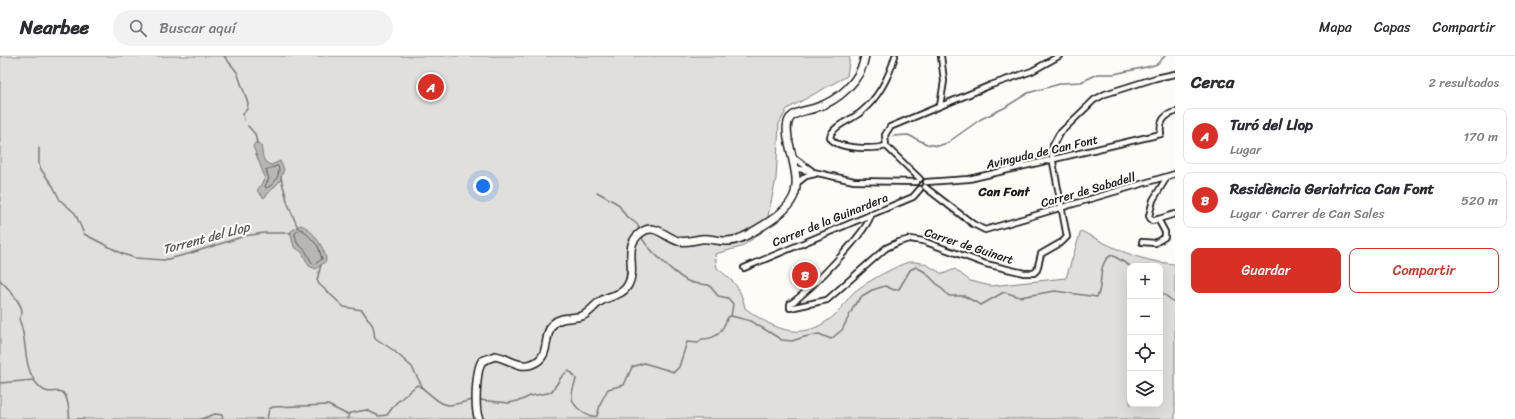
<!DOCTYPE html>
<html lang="es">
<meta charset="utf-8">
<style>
:root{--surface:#fff;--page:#f2f2f3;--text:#2b2b33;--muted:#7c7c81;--line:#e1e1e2;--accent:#d93025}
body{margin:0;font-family:Sriracha,sans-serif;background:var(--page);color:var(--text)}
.controls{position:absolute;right:12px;bottom:12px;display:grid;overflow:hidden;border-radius:8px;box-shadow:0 4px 16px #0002}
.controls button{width:36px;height:36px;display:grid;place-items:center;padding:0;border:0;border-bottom:1px solid var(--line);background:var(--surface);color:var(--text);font:20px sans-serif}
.you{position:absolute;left:483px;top:130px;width:14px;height:14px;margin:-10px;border:3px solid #fff;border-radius:50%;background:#1a73e8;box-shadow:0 0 0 6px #1a73e833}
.badge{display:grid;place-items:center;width:26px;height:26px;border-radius:50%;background:var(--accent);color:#fff;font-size:13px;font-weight:700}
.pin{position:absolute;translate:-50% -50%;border:2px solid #fff;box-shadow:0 1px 4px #0006}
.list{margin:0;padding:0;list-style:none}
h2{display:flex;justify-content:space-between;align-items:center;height:52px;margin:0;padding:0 16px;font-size:17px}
h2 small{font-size:13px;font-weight:400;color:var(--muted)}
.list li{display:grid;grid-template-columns:26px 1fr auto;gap:12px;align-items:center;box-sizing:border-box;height:56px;margin:0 8px 8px;padding:0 8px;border:1px solid var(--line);border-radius:8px}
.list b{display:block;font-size:15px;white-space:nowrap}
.list p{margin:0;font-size:13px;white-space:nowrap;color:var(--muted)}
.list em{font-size:13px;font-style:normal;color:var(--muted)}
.actions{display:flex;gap:8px;padding:12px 16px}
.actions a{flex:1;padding:9px 0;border:1px solid var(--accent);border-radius:8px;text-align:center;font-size:14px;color:var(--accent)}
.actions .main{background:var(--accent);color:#fff}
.icon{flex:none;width:22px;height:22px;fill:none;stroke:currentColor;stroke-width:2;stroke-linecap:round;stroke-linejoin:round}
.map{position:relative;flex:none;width:1175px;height:363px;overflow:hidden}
header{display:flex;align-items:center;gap:24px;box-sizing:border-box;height:56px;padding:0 20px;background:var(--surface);border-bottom:1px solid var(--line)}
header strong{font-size:19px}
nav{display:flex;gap:22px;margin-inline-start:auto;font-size:14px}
.search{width:280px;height:36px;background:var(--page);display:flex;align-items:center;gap:10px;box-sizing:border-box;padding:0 14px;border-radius:22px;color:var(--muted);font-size:15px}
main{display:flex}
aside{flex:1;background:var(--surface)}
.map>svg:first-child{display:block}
.green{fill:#e0dfdb;stroke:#7e7e7c;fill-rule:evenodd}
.water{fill:#b7b6b2;stroke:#797876}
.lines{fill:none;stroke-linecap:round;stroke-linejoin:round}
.shore{stroke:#5a5a58;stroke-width:1}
.stream{stroke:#797876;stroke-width:1.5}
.street-casing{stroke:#1c1c1c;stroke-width:8}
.secondary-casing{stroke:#1c1c1c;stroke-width:10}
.street{stroke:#fdfcf7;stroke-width:4.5}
.secondary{stroke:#fdfcf7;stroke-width:7}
.labels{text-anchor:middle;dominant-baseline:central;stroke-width:4;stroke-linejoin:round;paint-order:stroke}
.street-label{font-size:12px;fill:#1c1c1c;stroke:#fdfcf7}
.neighbourhood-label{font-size:13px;font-weight:bold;fill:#1c1c1c;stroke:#fdfcf7}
.water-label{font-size:13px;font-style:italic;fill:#5a5a58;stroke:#fdfcf7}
</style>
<header>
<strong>Nearbee</strong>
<div class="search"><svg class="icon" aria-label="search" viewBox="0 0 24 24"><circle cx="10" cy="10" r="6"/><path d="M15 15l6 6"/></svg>Buscar aquí</div>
<nav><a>Mapa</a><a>Capas</a><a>Compartir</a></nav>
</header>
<main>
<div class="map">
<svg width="1175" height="363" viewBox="0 0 1175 363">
<rect width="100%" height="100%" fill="#fdfcf7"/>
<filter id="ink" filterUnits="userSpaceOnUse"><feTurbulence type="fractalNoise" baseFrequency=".025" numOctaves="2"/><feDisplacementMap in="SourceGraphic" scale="8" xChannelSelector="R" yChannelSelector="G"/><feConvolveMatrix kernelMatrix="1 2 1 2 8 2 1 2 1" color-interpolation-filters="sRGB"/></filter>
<g filter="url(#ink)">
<path class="green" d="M0 0H850L847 20 787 53 779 68 776 123 765 174 741 191 715 198 717 212C733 225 741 231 745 252 777 276 805 287 837 257 843 251 847 243 853 237 861 229 897 209 909 206 912 206 917 206 921 207 928 208 936 215 943 218L955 213 970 225 991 230 1066 222 1081 175C1114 192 1137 205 1175 208V363H0ZM1130 210H1160V348H1130Z"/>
<path class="water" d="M256 86 261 89C263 98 261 106 271 109L280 105 284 113 280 125 264 142 257 135 265 122 253 90Z
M300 169C312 171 326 194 326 205L316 213 309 210 302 196 294 191 290 176Z"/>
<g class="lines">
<path class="shore" d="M278 110C282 118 273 130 266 132L265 130 269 123 266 114Z
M300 173 303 174 318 190 322 203 315 208 312 207 305 194 297 187 295 178Z"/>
<path class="stream" d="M224 0 237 16 248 47 247 53 243 58 244 64
M248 70 255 78 257 87
M893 80 908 79 927 88 938 90 947 87 981 63 1004 52 1028 37 1063 27 1081 26 1098 18H1114L1151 10 1157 8 1165 0
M39 92V109L42 115 53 130 60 144 75 157 84 178 123 198 135 202 164 204 188 198 245 180 264 177H291
M281 122 288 148 298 172
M597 136 618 148 626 160 637 168 640 175
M641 180C645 191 679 222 690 226 695 228 703 228 709 229L718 240 728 242 733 248 731 260 751 265 782 284 792 285 804 281 819 278 831 283 842 274 854 250 862 240 872 234 885 230 894 234 899 233 910 214 916 211 925 216 949 240H964L981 249 1004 236 1020 241 1055 235 1097 241C1104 230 1096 206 1112 199L1130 210
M321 209 317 224 319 228 344 251 362 254 373 270 375 282 393 294 412 311 423 332
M0 224C6 230 23 248 22 257 21 259 20 261 19 263 28 283 22 310 37 328 47 341 55 333 62 336 68 339 70 358 69 363
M1160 235 1175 247
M0 327 34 324
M479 344 509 347 522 344 530 340 548 337 552 335 562 320 568 315 572 317 576 323C575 328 572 333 572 339 571 350 587 362 597 360L601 346 608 333 624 329 632 311 644 307 674 316 679 311 687 286 698 287 702 283C718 283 722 275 728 261L731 260
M78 363H84
M201 363 215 358 222 359 223 363
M256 363H262
M267 363 269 353 273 351 328 349 346 358 366 354 379 360 387 359 396 347 417 329C428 334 438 349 449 349 457 349 465 345 474 344
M347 363 349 358"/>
<defs>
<path id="street" d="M940 50 944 25 941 0
M886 90C875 93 835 94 830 81 833 69 852 64 861 56 878 42 889 21 895 0
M793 101 811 114
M795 112 854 125 917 126
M1167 121 1153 144 1149 160 1152 165 1175 158
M920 123 886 90 885 79 890 71 991 29 1032 15 1059 0
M926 126 969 123 1161 78C1159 66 1164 59 1175 56
M797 127 806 120 815 118
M925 131 973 168 985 174 1175 118
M871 158C869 175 806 238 790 248V252L827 244 886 192 899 186 910 183 923 185 986 208 1024 217H1034L1037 214 1041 198 1062 186 1067 181 1052 101 1053 89 1059 78 1094 44 1105 38 1156 22 1175 18
M1142 186 1155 187 1165 181V176L1158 163
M744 212 913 141 920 133"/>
<path id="secondary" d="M479 363C474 354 476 314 482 305L495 300C508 302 519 313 532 308 552 301 542 280 553 268 561 260 572 263 582 260 590 257 594 249 601 245 610 239 622 240 628 229 638 211 621 190 642 176 655 167 665 181 678 185 686 187 693 184 701 183 709 182 717 185 725 185 739 186 752 176 764 169 808 142 797 126 788 82 787 75 786 68 790 62 796 55 807 55 815 52 838 45 861 25 865 0"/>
</defs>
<use href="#street" class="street-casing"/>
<use href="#secondary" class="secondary-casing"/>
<use href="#street" class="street"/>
<use href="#secondary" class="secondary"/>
</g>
</g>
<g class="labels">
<g class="street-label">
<text transform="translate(1042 96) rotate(-13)">Avinguda de Can Font</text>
<text transform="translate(1088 134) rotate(-16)">Carrer de Sabadell</text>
<text transform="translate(830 164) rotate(-22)">Carrer de la Guinardera</text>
<text transform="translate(969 190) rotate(18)">Carrer de Guinart</text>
</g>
<g class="neighbourhood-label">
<text x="1004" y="135">Can Font</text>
</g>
<g class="water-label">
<text transform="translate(206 182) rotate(-15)">Torrent del Llop</text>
</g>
</g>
</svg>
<div class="controls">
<button>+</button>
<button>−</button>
<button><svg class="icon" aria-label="locate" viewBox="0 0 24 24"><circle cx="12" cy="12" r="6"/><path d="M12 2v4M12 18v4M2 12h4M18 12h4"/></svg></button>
<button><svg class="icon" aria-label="layers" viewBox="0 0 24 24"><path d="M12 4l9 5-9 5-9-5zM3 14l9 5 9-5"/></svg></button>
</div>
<div class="you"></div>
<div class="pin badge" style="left:431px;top:31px">A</div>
<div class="pin badge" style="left:805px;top:219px">B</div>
</div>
<aside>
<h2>Cerca<small>2 resultados</small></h2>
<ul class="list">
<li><span class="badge">A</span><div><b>Turó del Llop</b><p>Lugar</p></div><em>170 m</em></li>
<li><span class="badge">B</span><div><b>Residència Geriatrica Can Font</b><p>Lugar · Carrer de Can Sales</p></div><em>520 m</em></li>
</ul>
<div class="actions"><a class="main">Guardar</a><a>Compartir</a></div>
</aside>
</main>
